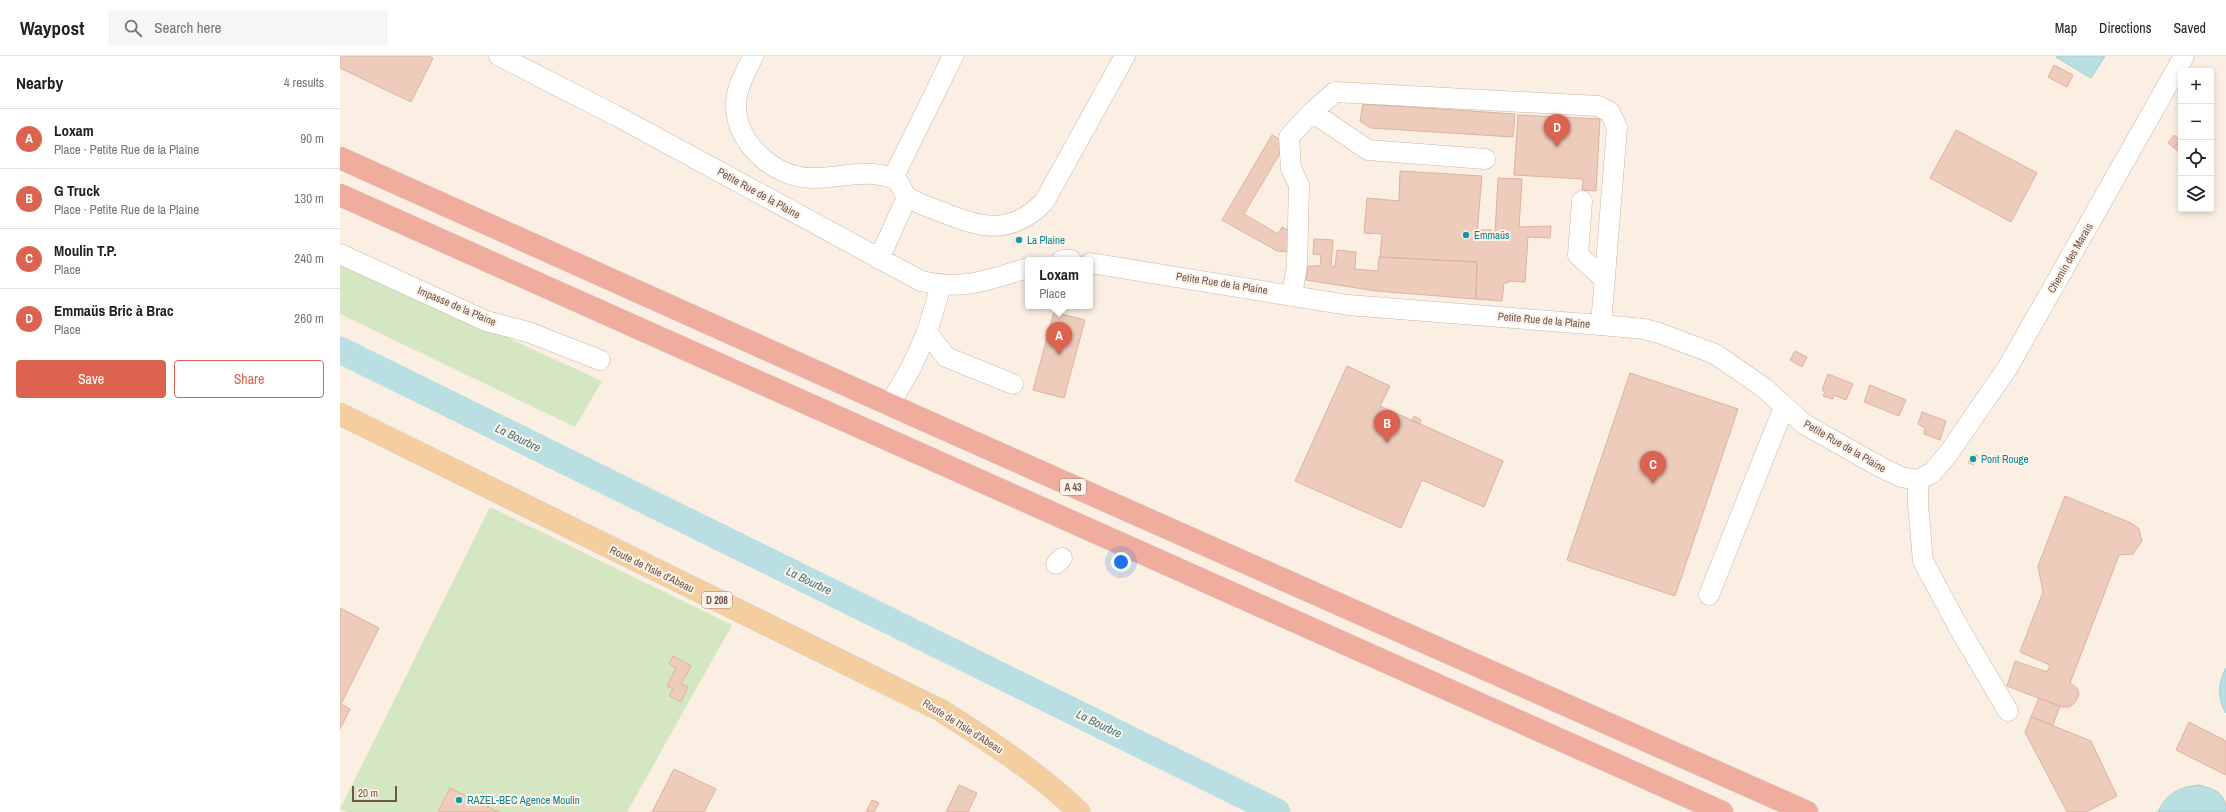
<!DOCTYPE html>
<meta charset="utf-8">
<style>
:root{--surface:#fff;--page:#f6f6f6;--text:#202124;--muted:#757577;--line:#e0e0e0;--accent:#db6350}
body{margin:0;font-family:"Archivo Narrow",sans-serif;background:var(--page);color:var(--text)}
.controls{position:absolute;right:12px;top:12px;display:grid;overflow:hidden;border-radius:4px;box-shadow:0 2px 6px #0003}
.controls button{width:36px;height:36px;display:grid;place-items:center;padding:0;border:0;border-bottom:1px solid var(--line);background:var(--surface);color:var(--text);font:20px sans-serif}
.scale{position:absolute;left:12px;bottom:10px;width:45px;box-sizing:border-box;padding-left:4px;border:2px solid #70554b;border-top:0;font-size:11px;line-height:14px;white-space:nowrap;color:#70554b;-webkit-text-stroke:3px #fdf3e8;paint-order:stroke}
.you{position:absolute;left:781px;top:506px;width:14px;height:14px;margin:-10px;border:3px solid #fff;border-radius:50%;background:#1a73e8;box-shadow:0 0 0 6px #1a73e833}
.badge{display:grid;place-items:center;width:26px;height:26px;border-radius:50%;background:var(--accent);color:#fff;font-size:13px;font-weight:700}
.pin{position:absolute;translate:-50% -33px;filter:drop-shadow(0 1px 2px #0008)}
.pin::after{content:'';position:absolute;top:21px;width:14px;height:12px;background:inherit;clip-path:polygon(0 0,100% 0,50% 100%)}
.popup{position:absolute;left:685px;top:201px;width:68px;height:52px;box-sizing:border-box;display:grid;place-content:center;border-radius:4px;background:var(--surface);filter:drop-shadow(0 1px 3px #0005);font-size:13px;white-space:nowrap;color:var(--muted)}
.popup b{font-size:15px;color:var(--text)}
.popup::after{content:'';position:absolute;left:50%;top:100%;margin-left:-8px;border:8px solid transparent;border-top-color:var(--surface)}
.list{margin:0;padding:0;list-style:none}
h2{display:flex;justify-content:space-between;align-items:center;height:52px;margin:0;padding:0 16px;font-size:17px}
h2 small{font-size:13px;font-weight:400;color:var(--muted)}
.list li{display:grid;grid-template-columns:26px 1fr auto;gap:12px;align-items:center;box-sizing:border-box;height:60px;padding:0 16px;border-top:1px solid var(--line)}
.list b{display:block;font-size:15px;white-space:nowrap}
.list p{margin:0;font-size:13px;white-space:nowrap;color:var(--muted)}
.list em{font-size:13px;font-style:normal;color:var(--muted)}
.actions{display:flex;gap:8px;padding:12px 16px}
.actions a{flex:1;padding:9px 0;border:1px solid var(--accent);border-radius:4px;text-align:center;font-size:14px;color:var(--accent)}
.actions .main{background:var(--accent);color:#fff}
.icon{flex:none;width:22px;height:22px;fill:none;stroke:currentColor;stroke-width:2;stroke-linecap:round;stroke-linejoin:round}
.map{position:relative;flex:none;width:1886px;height:756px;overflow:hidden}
header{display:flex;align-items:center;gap:24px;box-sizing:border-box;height:56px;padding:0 20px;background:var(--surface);border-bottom:1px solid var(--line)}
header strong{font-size:19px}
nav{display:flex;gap:22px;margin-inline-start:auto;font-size:14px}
.search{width:280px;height:36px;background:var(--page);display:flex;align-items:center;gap:10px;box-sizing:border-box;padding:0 14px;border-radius:4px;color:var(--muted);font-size:15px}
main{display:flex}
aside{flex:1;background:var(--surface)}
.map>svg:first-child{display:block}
.green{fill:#d4e6c2}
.water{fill:#b9dfe2;stroke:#a0cfd3}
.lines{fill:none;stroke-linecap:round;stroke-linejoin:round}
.river{stroke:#b9dfe2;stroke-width:27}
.building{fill:#edccbc;stroke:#dfb19e}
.minor-casing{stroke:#cab6aa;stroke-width:21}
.major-casing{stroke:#d7cfcd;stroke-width:23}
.highway-casing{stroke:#d7cfcd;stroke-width:23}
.minor{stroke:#fff;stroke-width:20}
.major{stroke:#f4ce9f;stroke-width:22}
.highway{stroke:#f0ac9d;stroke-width:22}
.culture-dot{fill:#0f9aa8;stroke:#fdf3e8;stroke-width:1.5}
.labels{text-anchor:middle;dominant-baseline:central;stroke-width:4;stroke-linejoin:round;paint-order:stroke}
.shield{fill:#fdf3e8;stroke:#9a847a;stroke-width:1}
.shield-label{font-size:10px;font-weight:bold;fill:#70554b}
.street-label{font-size:11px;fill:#70554b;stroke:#fdf3e8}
.culture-label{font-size:11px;fill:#0d838f;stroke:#fdf3e8;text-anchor:start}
.water-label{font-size:12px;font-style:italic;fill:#43777b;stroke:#fdf3e8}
</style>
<header>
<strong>Waypost</strong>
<div class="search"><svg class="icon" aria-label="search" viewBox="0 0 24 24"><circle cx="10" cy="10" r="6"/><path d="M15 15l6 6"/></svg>Search here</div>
<nav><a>Map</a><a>Directions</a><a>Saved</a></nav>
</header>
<main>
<aside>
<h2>Nearby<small>4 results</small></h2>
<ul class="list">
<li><span class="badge">A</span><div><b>Loxam</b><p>Place · Petite Rue de la Plaine</p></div><em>90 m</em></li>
<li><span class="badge">B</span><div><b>G Truck</b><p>Place · Petite Rue de la Plaine</p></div><em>130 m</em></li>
<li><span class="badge">C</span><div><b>Moulin T.P.</b><p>Place</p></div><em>240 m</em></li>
<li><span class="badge">D</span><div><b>Emmaüs Bric à Brac</b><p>Place</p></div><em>260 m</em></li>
</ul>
<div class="actions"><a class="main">Save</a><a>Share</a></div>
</aside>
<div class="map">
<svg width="1886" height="756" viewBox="0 0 1886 756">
<rect width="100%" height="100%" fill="#faefe2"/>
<path class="green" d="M0 205 262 325 235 371 0 258Z
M150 451 392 569 287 756H7L0 753Z"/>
<path class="water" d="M1765 0 1751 22 1716 1 1717 0Z
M1886 612V657C1877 643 1878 627 1886 612Z
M1859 729C1876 734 1886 737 1886 756H1818C1826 738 1839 731 1859 729Z"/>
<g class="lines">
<path class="river" d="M0 294 937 756"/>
</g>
<path class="building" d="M0 0H89L93 2 71 46 0 12Z
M1714 9 1733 19 1727 31 1708 21Z
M1023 48 1175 58 1173 81 1031 72 1020 65Z
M1178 59 1260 63 1256 135 1242 134 1243 123 1174 119Z
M1616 74 1697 117 1671 166 1590 122Z
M932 79 946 87 904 158 938 178 942 171 951 176V196L937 195 882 164Z
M1834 79 1840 84 1834 92 1828 87Z
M1841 83V98L1834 92Z
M1060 115 1142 120 1137 177H1140L1141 174H1151V178H1155L1158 122 1182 123 1179 171 1211 170 1210 182 1188 181 1185 226 1168 225V227H1164L1162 245 1136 243 1137 206 1040 201 1042 178 1024 177 1027 142 1059 145Z
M682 181 683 185 675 187 674 183Z
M974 183 993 184 991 210 995 211 997 194 1016 196 1015 213 1038 215 1039 201 1137 206 1136 243 1036 235 966 224 968 210H980L981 199 973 198Z
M714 256 745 264 724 342 693 334Z
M1455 295 1467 301 1462 311 1450 304Z
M1007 310 1050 330 1040 350 1163 405 1144 451 1082 424 1061 472 955 425Z
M1290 317 1398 353 1335 540 1227 504Z
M1488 318 1513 328 1506 344 1494 339 1493 343 1483 340 1485 336 1482 334Z
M1530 329 1566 344 1559 360 1524 346Z
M1582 356 1606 365 1600 384 1584 378 1585 372 1578 368Z
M1074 360 1081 364 1080 368 1072 365Z
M1634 398 1638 400 1633 409 1628 406Z
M1725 440 1791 467 1799 473 1802 485 1793 498 1779 499 1730 627 1737 632 1739 638 1736 645 1730 651H1722L1667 630 1675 605 1707 616 1710 609 1680 596 1703 536 1698 510Z
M0 552 39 572 1 648 10 653 0 673Z
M333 600 351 610 341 628 348 631 341 646 329 640 333 633 327 630 336 612 329 608Z
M1699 642 1720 650 1713 669 1691 661Z
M1691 661 1751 685 1777 740 1746 756H1727L1685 676Z
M1849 666 1886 685V719L1836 694Z
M334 713 376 733 364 756H312Z
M619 729 637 737 628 756H606Z
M110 732 159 756H98Z
M532 744 539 747 534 756H526Z"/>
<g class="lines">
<defs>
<path id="minor" d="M159 0 275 59 581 225C622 235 648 224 688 212
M413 0C406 16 395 33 396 51 397 88 434 121 471 122 497 123 526 112 552 122 562 126 561 137 569 142 579 148 591 152 602 156 642 173 671 179 704 146L785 0
M972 56 1028 94 1145 103
M553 122 613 0
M1242 145 1238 199 1265 224
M0 198 146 265 188 276 260 304
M539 203 567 141
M722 204H731
M750 207 1008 249 1261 269 1304 273 1319 277 1375 298 1423 331 1464 368 1542 412 1561 421 1578 424 1592 417 1608 398 1668 311 1844 0
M952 239 957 210 959 129 951 112 949 81 972 56 995 36 1258 50 1270 56 1277 72 1261 269
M587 276 606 301 673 328
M549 349 572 310 587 276 601 230
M1578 424V448L1583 505 1619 572 1668 655
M716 508 722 502
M1369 539 1444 351"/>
<path id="major" d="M0 358 602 655C650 686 698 716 739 756"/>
<path id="highway" d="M0 102 593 368 1467 756
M0 139 1382 756"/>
</defs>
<use href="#minor" class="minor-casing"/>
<use href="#major" class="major-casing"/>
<use href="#highway" class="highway-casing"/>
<use href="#minor" class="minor"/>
<use href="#major" class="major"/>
<use href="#highway" class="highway"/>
</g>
<g class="culture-dot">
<circle cx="1126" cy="179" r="4"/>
<circle cx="679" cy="184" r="4"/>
<circle cx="1633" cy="403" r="4"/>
<circle cx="119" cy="744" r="4"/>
</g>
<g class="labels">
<g class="shield">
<rect x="720" y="423" width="26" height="16" rx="3"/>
<rect x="362" y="536" width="30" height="16" rx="3"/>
</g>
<g class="shield-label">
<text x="733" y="431">A 43</text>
<text x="377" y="544">D 208</text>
</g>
<g class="street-label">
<text transform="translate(419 137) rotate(29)">Petite Rue de la Plaine</text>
<text transform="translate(1730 202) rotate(-60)">Chemin des Marais</text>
<text transform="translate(882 227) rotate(9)">Petite Rue de la Plaine</text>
<text transform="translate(117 250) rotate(23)">Impasse de la Plaine</text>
<text transform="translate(1204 264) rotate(5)">Petite Rue de la Plaine</text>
<text transform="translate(1505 390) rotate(30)">Petite Rue de la Plaine</text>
<text transform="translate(312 513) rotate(26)">Route de l'Isle d'Abeau</text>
<text transform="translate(623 670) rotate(32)">Route de l'Isle d'Abeau</text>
</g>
<g class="culture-label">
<text x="1134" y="179">Emmaüs</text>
<text x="687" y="184">La Plaine</text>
<text x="1641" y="403">Pont Rouge</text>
<text x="127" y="744">RAZEL-BEC Agence Moulin</text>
</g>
<g class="water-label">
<text transform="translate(178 382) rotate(26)">La Bourbre</text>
<text transform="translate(469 525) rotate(26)">La Bourbre</text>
<text transform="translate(759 668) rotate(26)">La Bourbre</text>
</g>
</g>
</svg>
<div class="controls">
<button>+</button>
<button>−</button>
<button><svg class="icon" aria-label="locate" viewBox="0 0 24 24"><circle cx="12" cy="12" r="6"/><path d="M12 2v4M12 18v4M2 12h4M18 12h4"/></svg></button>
<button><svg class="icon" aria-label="layers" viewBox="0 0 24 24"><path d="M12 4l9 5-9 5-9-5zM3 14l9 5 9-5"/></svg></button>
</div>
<div class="scale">20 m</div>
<div class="you"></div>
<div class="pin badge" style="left:719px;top:299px">A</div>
<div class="popup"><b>Loxam</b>Place</div>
<div class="pin badge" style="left:1047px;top:387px">B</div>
<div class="pin badge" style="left:1313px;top:428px">C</div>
<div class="pin badge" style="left:1217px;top:91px">D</div>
</div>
</main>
